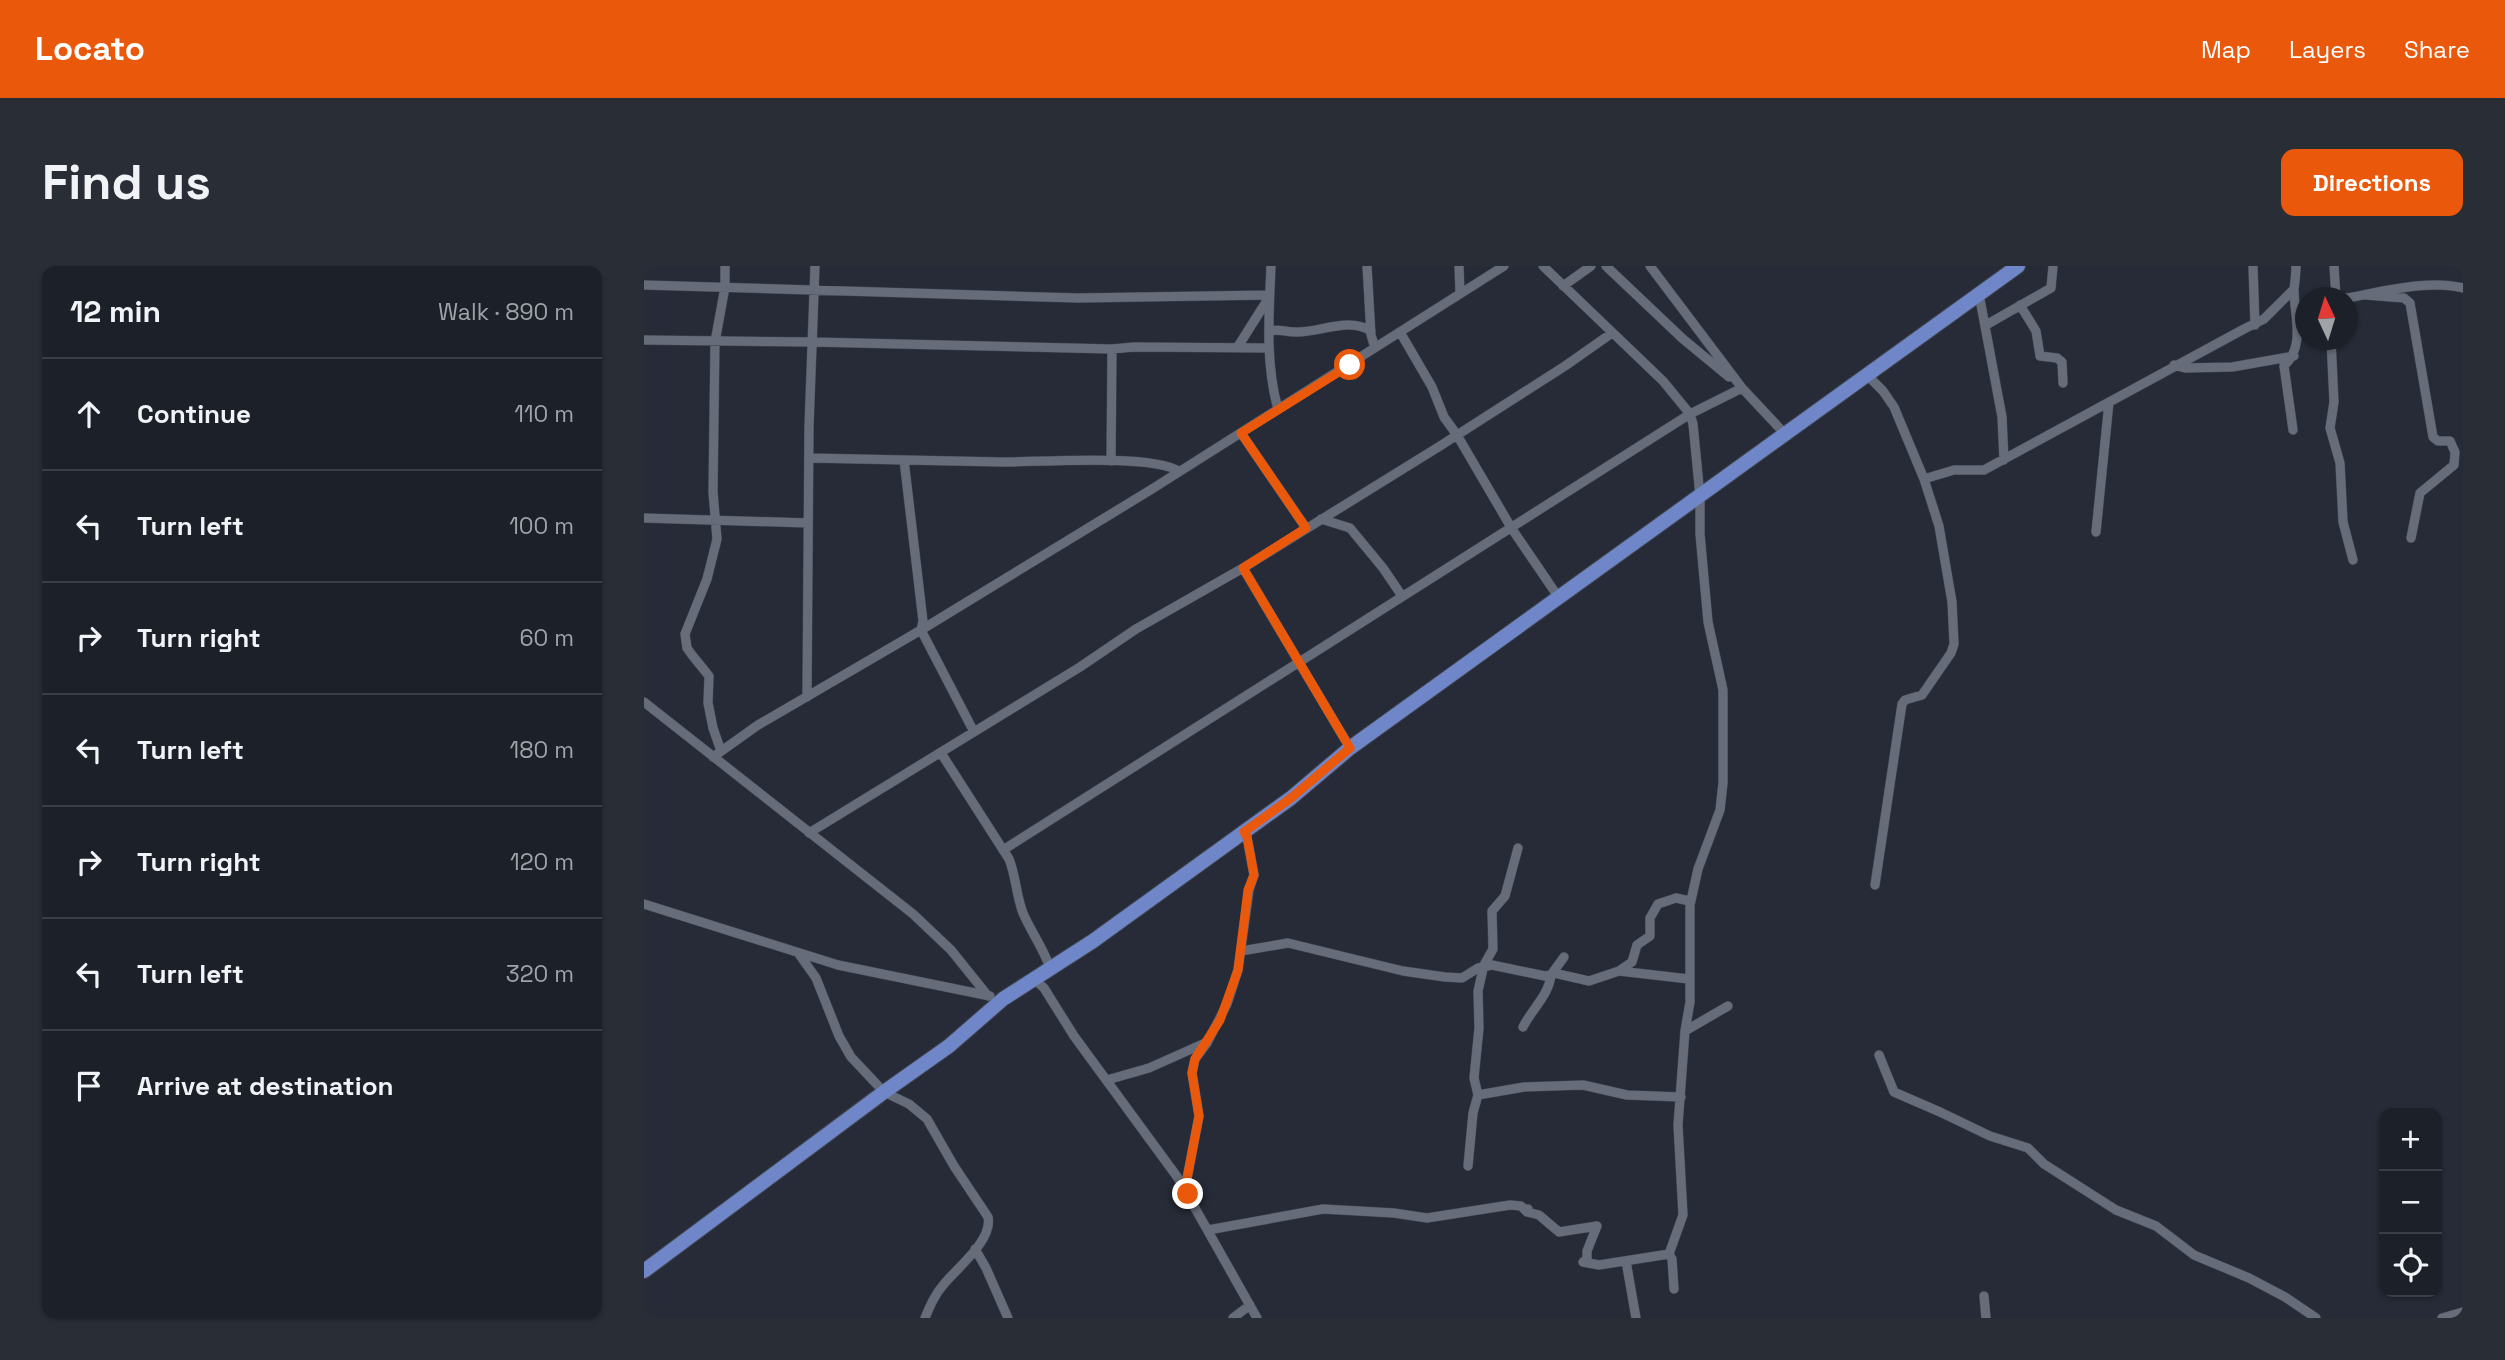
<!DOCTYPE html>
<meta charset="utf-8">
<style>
:root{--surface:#1c2029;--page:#292d35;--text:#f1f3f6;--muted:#a0a3a8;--line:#3a3e46;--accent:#ea580c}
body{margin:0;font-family:"Space Grotesk",sans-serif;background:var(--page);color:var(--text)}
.controls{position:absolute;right:21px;bottom:21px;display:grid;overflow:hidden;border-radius:14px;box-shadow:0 2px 5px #0004}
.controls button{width:63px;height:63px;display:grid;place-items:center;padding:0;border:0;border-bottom:2px solid var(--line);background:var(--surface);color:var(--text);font:35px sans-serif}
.compass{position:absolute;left:1651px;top:21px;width:63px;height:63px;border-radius:50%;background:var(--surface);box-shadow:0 2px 5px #0004;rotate:356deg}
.stop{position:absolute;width:21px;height:21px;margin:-16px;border:5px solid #ea580c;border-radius:50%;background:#fff}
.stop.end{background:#ea580c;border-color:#fff;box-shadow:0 2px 7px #0008}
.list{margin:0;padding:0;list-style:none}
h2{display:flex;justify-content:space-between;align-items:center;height:91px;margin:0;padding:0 28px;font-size:30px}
h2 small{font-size:23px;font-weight:400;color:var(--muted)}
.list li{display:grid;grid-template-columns:46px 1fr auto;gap:21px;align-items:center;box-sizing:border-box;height:112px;padding:0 28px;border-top:2px solid var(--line)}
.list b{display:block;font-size:26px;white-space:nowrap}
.list em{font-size:23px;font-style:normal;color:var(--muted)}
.icon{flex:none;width:38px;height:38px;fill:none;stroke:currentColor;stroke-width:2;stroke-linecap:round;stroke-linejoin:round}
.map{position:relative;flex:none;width:1819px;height:1052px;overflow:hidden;border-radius:14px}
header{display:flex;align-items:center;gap:42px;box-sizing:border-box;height:98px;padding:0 35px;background:var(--accent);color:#fff}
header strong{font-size:33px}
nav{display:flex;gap:38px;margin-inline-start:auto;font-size:24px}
.intro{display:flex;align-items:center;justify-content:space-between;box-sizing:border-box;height:168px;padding:0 42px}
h1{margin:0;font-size:49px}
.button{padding:18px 32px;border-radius:14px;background:var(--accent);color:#fff;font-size:24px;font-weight:700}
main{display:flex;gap:42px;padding:0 42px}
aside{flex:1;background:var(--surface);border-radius:14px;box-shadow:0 2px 5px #0004}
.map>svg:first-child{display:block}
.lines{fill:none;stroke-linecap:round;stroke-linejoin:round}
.street-casing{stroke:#434751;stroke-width:10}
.primary-casing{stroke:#434751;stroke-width:16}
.street{stroke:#666c7a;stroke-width:9}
.primary{stroke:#6f86c8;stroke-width:14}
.route{stroke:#ea580c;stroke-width:9}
</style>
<header>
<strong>Locato</strong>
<nav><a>Map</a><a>Layers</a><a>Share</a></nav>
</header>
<div class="intro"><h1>Find us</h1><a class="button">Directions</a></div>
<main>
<aside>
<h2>12 min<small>Walk · 890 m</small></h2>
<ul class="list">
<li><svg class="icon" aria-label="ahead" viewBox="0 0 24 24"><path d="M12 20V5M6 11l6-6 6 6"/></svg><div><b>Continue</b></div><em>110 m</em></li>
<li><svg class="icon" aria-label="left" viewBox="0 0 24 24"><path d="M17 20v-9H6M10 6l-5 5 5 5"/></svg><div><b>Turn left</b></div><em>100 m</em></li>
<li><svg class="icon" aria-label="right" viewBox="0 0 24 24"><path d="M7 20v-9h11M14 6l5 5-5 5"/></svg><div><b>Turn right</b></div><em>60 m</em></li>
<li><svg class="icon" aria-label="left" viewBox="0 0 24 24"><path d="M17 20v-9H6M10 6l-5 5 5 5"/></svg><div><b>Turn left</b></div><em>180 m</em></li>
<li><svg class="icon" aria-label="right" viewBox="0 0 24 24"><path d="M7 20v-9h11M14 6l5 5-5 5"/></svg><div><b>Turn right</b></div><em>120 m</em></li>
<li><svg class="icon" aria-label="left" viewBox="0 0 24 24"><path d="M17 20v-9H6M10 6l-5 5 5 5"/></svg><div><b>Turn left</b></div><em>320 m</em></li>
<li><svg class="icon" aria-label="arrive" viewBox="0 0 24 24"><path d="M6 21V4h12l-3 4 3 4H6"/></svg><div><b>Arrive at destination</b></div></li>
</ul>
</aside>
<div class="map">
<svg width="1819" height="1052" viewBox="0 0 1819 1052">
<rect width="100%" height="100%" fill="#262b37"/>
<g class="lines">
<defs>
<path id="street" d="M627 0C625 48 621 97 634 143
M723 0 727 69 731 82
M815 0 816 27
M899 0 1019 115 1046 148 1049 158 1056 230V268L1064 356 1079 424V517L1076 544 1054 603 1046 639V736L1041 765 1034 859 1039 949 1025 988 1028 993 1030 1023
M962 0 1039 73 1085 111
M1006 0 1098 122 1141 168
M1609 0 1611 59
M1690 0 1692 32
M0 19 434 32 625 29
M919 20 947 0
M1335 28 1358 151 1360 194
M1722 29 1760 32 1766 37 1789 171 1794 175H1806L1811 186 1810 199 1776 227 1767 272
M1703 32C1737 26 1786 13 1819 22
M1376 39 1392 65 1396 90 1413 92 1418 96 1419 117
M1342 59 1407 22 1409 0
M625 65C636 62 643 67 654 66 677 66 705 51 727 65
M756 66 788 121 800 151 813 169 868 263 915 332
M0 74 169 76 468 83 490 81 625 82
M1687 74 1690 136 1686 162 1696 197 1699 256 1709 294
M593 82 624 33
M1530 99 1541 102 1588 101 1650 90
M1224 110 1239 125 1250 141 1280 213 1295 260 1308 336 1310 378 1307 387 1278 429 1261 434 1258 438 1231 619
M1649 164 1640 100C1662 79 1650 50 1650 23 1651 15 1652 8 1652 0
M597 167 662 262
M165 192C229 193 294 195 358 196 394 196 509 188 534 205
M260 194 279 355 277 364 330 466
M467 195 468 83
M1280 213 1310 204H1340L1600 63 1620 53 1650 23
M0 252 164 257
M677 253 706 262 739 302 758 330
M1452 266 1465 136
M599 302 706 482
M163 431 165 160 171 0
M0 436 269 648 307 684 344 730
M77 485 69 462 64 437 65 410 48 389 43 382 41 368 63 313 73 273 69 226 71 76 81 21V0
M297 487 365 593C372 610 372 629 379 647 387 666 400 683 406 702
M69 491 114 459 277 364 508 223 860 0
M165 567 436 401 492 363 599 302 796 180 921 100 968 67
M359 584 1046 148 1098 122
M0 638 194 699 346 730
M597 685 644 677 759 705 801 711 818 712 834 702 848 699 901 710 907 709 920 691
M155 688 172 712 195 770 207 791 240 826 265 838 283 853 310 900 344 951C349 974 313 1002 300 1018 291 1028 286 1040 281 1052
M975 705 988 696 993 679 1006 670V652L1014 638 1032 632 1046 635
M910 707 945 715 975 705 1045 713
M390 713 400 722 430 770 534 912 613 1052
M879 761C888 743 905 729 907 709
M1041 765 1084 740
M1235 789 1250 826 1296 846 1346 870 1384 882 1400 898 1472 944 1512 960 1550 989 1605 1012 1641 1031 1672 1052
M463 814 505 802 561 777
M834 829 830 812 835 762 834 725 840 699 849 683 848 645 861 630 874 582
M824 900 829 847 834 829 880 821 939 819 983 829 1037 831
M541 923 555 850 548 807 551 793 563 777 583 738 594 704 605 624 610 609 603 571 600 566
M564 964 679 943 750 947 783 952 866 939 877 940 882 945 884 943 883 946 895 949 915 966 953 960 943 985V993L939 996 955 999 1025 988
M331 983 342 1002 364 1052
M982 995 992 1052
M1340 1030 1342 1052
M589 1052 606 1039
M1798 1052 1819 1046"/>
<path id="primary" d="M0 1005 240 826 305 780 359 733 449 675 647 532 706 482 1374 0"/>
</defs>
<use href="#street" class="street-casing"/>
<use href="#primary" class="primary-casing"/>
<use href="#street" class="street"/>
<use href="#primary" class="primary"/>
</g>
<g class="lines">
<path class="route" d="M544 928 541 923 555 850 548 807 551 793 576 754 594 704 604 624 610 609 603 571 600 566 647 532 706 482 599 302 662 262 597 167 706 99"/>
</g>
</svg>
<div class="controls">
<button>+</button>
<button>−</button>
<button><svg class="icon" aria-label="locate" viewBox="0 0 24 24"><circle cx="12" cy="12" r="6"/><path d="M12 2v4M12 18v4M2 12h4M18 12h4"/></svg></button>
</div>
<svg class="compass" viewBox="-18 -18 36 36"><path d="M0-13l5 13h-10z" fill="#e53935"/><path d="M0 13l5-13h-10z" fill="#a0a3a8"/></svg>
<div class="stop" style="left:706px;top:99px"></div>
<div class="stop end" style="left:544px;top:928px"></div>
</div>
</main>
